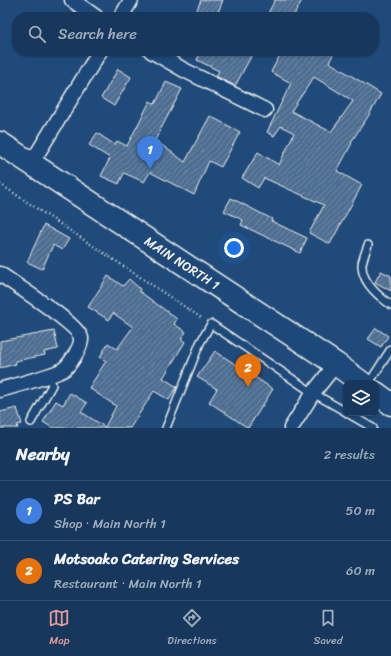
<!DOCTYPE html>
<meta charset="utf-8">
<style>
:root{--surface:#17385c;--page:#203f62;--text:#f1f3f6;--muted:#9eacbb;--line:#365272;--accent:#e69b98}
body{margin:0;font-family:Sriracha,sans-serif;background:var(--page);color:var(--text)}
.controls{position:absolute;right:12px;bottom:12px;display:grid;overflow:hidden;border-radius:8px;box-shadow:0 1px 3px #0004}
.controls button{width:36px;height:36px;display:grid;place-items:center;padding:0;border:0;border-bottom:1px solid var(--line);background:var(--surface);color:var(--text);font:20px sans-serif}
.you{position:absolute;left:234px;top:248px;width:14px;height:14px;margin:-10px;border:3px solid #fff;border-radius:50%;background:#1a73e8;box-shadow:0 0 0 6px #1a73e833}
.badge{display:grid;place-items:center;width:26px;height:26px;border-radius:50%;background:var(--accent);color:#fff;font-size:13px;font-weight:700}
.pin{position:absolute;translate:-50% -33px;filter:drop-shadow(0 1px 2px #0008)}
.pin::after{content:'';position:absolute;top:21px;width:14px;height:12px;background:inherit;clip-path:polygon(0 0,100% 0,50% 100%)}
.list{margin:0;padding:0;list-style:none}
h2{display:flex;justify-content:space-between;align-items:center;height:52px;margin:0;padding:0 16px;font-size:17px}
h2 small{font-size:13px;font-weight:400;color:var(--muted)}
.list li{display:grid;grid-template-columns:26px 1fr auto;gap:12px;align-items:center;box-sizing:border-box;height:60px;padding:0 16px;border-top:1px solid var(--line)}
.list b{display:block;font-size:15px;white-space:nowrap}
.list p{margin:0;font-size:13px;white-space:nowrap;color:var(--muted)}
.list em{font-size:13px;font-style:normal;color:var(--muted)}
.icon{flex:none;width:22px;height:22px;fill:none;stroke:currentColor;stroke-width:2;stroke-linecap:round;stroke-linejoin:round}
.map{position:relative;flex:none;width:391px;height:428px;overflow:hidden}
.search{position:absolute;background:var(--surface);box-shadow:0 1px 3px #0004;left:12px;right:12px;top:12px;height:44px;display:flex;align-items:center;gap:10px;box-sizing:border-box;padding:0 14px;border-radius:16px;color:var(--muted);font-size:15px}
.sheet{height:172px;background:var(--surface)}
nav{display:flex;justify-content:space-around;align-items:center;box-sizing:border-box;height:56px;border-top:1px solid var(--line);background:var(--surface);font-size:11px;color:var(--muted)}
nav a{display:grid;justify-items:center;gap:2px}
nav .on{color:var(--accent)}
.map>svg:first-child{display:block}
.building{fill:url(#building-hatch);stroke:#f4f1e8;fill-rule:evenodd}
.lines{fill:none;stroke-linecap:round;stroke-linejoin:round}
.lane-casing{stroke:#f4f1e8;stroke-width:10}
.street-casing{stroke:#f4f1e8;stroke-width:17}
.primary-casing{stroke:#f4f1e8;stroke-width:25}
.path{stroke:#f4f1e8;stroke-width:2.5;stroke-dasharray:1 3;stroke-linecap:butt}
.lane{stroke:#1f4a7a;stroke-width:7}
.street{stroke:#1f4a7a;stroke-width:14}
.primary{stroke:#1f4a7a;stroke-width:22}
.labels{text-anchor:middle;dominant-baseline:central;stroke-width:4;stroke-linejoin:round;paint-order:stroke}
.street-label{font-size:13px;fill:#f4f1e8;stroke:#1f4a7a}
</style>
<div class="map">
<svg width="391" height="428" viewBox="0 0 391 428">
<defs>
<pattern id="building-hatch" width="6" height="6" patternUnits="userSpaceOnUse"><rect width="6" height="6" fill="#4d6e92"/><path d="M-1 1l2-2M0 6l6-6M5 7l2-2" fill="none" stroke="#708aa6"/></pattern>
</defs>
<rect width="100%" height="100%" fill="#1f4a7a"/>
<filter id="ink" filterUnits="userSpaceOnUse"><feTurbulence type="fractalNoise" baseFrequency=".025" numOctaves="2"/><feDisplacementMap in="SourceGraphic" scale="8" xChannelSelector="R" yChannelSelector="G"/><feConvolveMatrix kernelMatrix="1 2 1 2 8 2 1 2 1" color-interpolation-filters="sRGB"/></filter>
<g filter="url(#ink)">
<path class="building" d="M201 0H223L216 17H194Z
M275 0H302L293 17H266Z
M201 51H254L235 86 216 76 219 71 197 60Z
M282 51H335L329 62 381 94 369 115 351 142 352 143 337 171 362 185 330 244 309 233 324 205 264 178 258 188 242 178 258 152 279 165 294 133 281 126 274 136 267 132 291 83 271 72ZM314 77 353 101 331 132 291 111Z
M118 69 131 77 114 106 101 98Z
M166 82 182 89 155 140 185 162 210 116 240 132 221 167 209 161 194 195 150 172 144 182 124 173 119 184 101 176 110 158 89 145 97 133 115 145 117 141 127 146 150 101 155 104Z
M231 198 272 219 271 221 307 238 300 253 241 225 243 220 224 211Z
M44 225 69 239 62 250 53 245 42 269 27 262Z
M381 271 391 276V291L375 282Z
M108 276 123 286 129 279 140 289 139 291 177 319 174 324 186 332 181 339 185 342 163 378 177 387 169 400 154 391 130 428H53L43 422 56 401 63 405 70 393 87 403 81 412 105 427 116 406 89 388 106 361 100 357 108 343 117 349 133 327 113 313 109 320 88 307Z
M376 328 388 336 381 347 368 339Z
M54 331 58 349 44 352 45 355 15 361 16 364 0 368V341Z
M215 351 273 389 248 428 209 402 217 389 197 377Z
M17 408 22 424 17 425 18 428H0V412Z"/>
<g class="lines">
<defs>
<path id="lane" d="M368 245C366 251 363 258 362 264 361 282 378 296 391 305
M369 383 391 349
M347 413 373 428
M31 422 52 385 49 375
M166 428 200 343 211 324 313 393 346 412"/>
<path id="street" d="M72 0 96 17
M121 17 131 0
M151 51 184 70 265 110
M31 164 100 51
M0 274C14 284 78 324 81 338 82 347 70 364 64 369 57 375 12 386 0 390
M291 428 313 393 336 364"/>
<path id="primary" d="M0 143 336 364 362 383
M376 393 391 404"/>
</defs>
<use href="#lane" class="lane-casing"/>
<use href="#street" class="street-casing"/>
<use href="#primary" class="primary-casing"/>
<path class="path" d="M0 184 203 319"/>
<use href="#lane" class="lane"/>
<use href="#street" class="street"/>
<use href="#primary" class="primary"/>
</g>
</g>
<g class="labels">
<g class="street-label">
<text transform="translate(182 263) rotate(33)">MAIN NORTH 1</text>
</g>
</g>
</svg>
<div class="controls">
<button><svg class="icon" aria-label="layers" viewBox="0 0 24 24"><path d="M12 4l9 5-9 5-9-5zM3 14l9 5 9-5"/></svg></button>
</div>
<div class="you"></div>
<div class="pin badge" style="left:150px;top:169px;background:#3f7fe0">1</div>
<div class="pin badge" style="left:248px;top:387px;background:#e8710a">2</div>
<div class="search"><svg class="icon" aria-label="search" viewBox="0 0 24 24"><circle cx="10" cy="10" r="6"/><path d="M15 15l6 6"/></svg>Search here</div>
</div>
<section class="sheet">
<h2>Nearby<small>2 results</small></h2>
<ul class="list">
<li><span class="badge" style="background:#3f7fe0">1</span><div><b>PS Bar</b><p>Shop · Main North 1</p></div><em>50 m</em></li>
<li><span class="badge" style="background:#e8710a">2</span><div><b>Motsoako Catering Services</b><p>Restaurant · Main North 1</p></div><em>60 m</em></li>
</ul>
</section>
<nav>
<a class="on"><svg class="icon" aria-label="map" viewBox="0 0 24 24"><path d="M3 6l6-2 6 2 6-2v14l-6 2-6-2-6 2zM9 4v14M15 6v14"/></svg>Map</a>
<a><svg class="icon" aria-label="directions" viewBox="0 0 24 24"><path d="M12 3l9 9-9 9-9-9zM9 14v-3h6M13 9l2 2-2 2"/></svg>Directions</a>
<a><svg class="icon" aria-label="saved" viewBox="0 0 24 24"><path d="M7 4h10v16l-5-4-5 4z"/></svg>Saved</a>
</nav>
